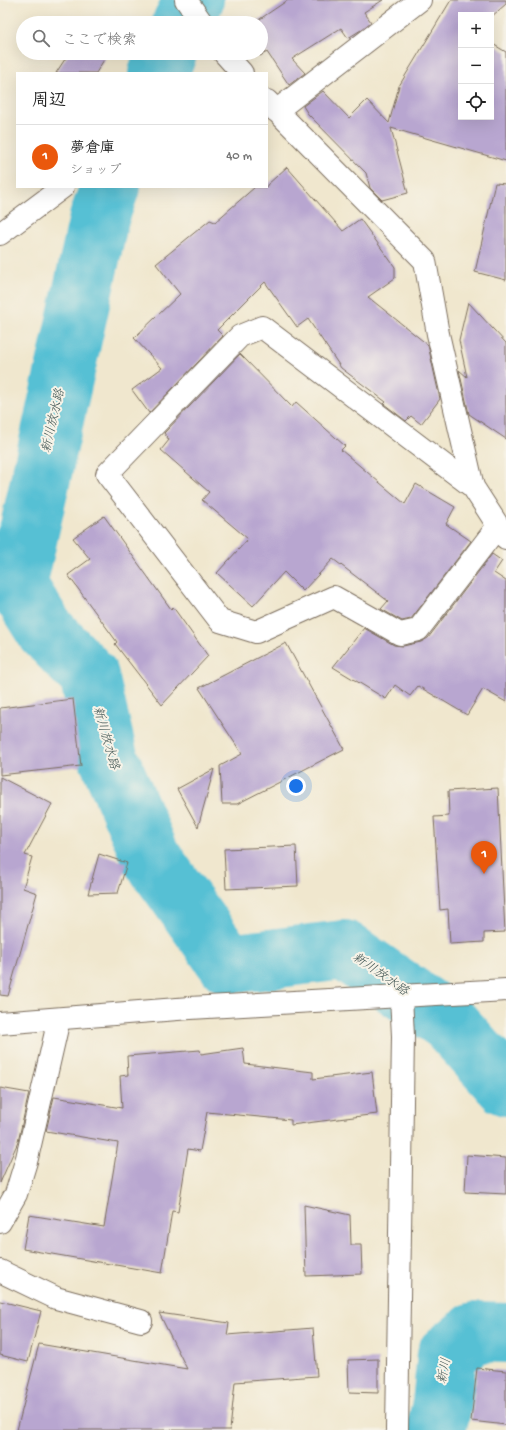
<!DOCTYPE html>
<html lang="ja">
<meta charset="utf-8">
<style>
:root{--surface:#fff;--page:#f2f2f2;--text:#222;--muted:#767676;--line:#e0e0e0;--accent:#ea580c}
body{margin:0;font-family:"Gochi Hand","Klee One",sans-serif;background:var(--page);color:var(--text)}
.controls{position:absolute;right:12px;top:12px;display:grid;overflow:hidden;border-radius:0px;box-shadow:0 4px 16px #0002}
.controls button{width:36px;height:36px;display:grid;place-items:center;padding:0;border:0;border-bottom:1px solid var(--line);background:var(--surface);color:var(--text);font:20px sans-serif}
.you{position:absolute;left:296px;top:786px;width:14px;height:14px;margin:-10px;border:3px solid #fff;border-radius:50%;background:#1a73e8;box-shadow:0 0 0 6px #1a73e833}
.badge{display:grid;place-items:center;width:26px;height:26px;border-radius:50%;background:var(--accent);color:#fff;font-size:13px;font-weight:700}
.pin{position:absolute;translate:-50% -33px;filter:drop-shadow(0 1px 2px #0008)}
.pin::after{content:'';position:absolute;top:21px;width:14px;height:12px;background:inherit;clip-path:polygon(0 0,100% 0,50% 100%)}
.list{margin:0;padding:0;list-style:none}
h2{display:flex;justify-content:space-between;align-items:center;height:52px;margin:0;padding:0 16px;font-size:17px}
h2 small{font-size:13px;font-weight:400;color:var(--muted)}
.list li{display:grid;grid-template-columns:26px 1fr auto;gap:12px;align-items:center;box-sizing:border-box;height:64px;padding:0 16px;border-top:1px solid var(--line)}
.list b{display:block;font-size:15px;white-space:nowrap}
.list p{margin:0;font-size:13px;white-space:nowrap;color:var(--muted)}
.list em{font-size:13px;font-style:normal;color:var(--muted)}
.icon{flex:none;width:22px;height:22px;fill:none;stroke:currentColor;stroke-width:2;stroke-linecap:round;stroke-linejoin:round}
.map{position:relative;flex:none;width:506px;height:1430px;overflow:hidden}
.search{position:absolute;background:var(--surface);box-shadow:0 4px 16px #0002;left:16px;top:16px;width:252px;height:44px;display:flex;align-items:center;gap:10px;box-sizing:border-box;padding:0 14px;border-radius:22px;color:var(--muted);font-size:15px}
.panel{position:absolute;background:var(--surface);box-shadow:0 4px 16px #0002;left:16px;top:72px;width:252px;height:116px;border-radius:0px}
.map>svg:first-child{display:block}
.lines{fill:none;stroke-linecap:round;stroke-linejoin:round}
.stream{stroke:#57c0d4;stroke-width:10}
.river{stroke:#57c0d4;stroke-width:60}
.building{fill:#b8a6d0}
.minor-casing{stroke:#7a6c5c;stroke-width:24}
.tertiary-casing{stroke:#7a6c5c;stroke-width:24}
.minor{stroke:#fff;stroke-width:22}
.tertiary{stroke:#fff;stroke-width:22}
.labels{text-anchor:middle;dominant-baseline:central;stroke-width:4;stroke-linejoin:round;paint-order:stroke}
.water-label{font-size:13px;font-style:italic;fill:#435755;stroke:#f7f3e8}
</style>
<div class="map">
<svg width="506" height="1430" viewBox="0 0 506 1430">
<rect width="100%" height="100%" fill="#f7f3e8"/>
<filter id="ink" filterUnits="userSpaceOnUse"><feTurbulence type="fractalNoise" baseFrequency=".025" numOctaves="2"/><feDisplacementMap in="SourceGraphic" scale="8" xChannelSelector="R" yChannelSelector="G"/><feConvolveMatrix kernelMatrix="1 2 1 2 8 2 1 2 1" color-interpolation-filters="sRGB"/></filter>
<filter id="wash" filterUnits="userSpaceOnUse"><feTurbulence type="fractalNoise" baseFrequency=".012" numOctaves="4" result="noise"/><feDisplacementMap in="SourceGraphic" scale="16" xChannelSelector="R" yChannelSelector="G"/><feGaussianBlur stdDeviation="0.9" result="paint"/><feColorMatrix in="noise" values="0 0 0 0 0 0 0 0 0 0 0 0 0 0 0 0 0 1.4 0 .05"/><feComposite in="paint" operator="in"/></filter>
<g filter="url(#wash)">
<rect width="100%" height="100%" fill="#f0e7ce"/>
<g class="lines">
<path class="stream" d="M0 535 11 513 38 496"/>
<path class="river" d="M182 23 194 0
M158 73 167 53
M110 187 99 218 17 585 45 630 89 676 108 757 151 857 228 964 344 950 448 1022 506 1086
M436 1430 442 1404 447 1354 475 1332 506 1333"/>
</g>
<g id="blocks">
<path class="building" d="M288 0H383L364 12 371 22 361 30 348 38 341 28 292 59 305 73 289 85 267 52 260 56 258 53H261V23H254Z
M451 0H506V4L491 17V15H461V117H491V43L506 52V161L391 128 408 193 382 200 370 188 366 173 308 114 303 106 323 91 349 118 367 100 389 123 399 86Z
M69 53H108L96 73H56Z
M287 167 343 231 360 219 395 267V278L368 297 428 345 440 399 421 424 411 416 406 421 384 404 386 402 341 368 308 319 297 327 265 282 217 330 223 336 149 413 132 390 162 368 134 338 180 294 156 264 210 220 215 222 255 187H267V185Z
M495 183 506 184V280L475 272Z
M468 302 506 343V439L469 414 459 370 467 377 459 340Z
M240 354 292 407 296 402 345 446 341 450 405 504 416 484 455 507 446 524 471 541 411 619 402 621 381 609 388 601 333 559 303 591 284 572 253 606 217 573 248 539 202 500 209 492 161 450 169 440 164 433Z
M104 516 171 609 173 607 208 656 162 705 115 644 117 642 68 575 90 559 73 538Z
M492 554 502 561 494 573 506 581V702L483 689 467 715 418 686 410 696 395 685 386 699 333 667 364 628 394 645 403 646 421 642 428 638Z
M286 643 344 749 237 804H222L220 766 242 754 199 688Z
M73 699 81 766 0 775V708Z
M214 769 198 827 177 789Z
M0 777 52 804 25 855 32 857 23 888 37 893 8 996 0 995Z
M498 788 505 932 484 933V942L450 944 448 909 440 910 434 817 449 816 448 791Z
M296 846 298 886 226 889 224 849Z
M99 854 127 863 118 893 88 894Z
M243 1048 245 1064 313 1072V1079L372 1072 377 1114 291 1125V1120L207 1112 200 1151 188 1149 178 1212 172 1211 162 1273 23 1249 29 1215 104 1227 118 1143 46 1131 54 1097 122 1108 120 1076 128 1075 127 1056 200 1050 201 1054Z
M0 1088 29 1093 18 1142 0 1183Z
M467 1155 506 1158V1194L465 1192Z
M304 1205 350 1215 351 1245H361L362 1274 306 1276Z
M0 1301 41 1311 28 1362 0 1355Z
M159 1313 229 1323 227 1335 313 1328 317 1376 235 1382 230 1430H17L39 1344 187 1369Z
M378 1359V1393L349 1392 348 1360Z
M477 1368 506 1371V1425L471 1421Z"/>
</g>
</g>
<g filter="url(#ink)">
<use href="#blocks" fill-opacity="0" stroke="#7a6c5c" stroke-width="1"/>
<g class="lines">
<defs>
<path id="minor" d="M186 0 202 23
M224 53 242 73
M267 101 425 261 438 334 473 487 506 538
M276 111 420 0
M0 234 63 187
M473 487 262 327 240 336 107 474 220 621 256 632 334 597 400 634 418 630 498 526
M0 1222 16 1194 27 1158 59 1019
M0 1271 56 1298 141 1321"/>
<path id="tertiary" d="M0 1023 190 1008 506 990
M397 1430 403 1036 401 997"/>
</defs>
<use href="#minor" class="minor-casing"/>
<use href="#tertiary" class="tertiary-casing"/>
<use href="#minor" class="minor"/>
<use href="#tertiary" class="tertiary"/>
</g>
</g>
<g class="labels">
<g class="water-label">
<text transform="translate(54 421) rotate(-77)">新川放水路</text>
<text transform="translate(105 738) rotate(74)">新川放水路</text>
<text transform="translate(380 975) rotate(35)">新川放水路</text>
<text transform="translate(445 1371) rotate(-79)">新川</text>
</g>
</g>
</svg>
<div class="controls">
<button>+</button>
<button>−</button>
<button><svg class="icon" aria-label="locate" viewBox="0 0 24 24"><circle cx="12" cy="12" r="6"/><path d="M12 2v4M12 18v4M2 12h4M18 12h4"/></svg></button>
</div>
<div class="you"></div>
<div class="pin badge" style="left:484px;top:874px">1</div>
<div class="search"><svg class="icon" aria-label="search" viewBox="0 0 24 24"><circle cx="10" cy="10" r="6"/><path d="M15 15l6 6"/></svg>ここで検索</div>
<section class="panel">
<h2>周辺<small></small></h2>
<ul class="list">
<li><span class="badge">1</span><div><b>夢倉庫</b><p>ショップ</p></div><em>40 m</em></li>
</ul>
</section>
</div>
